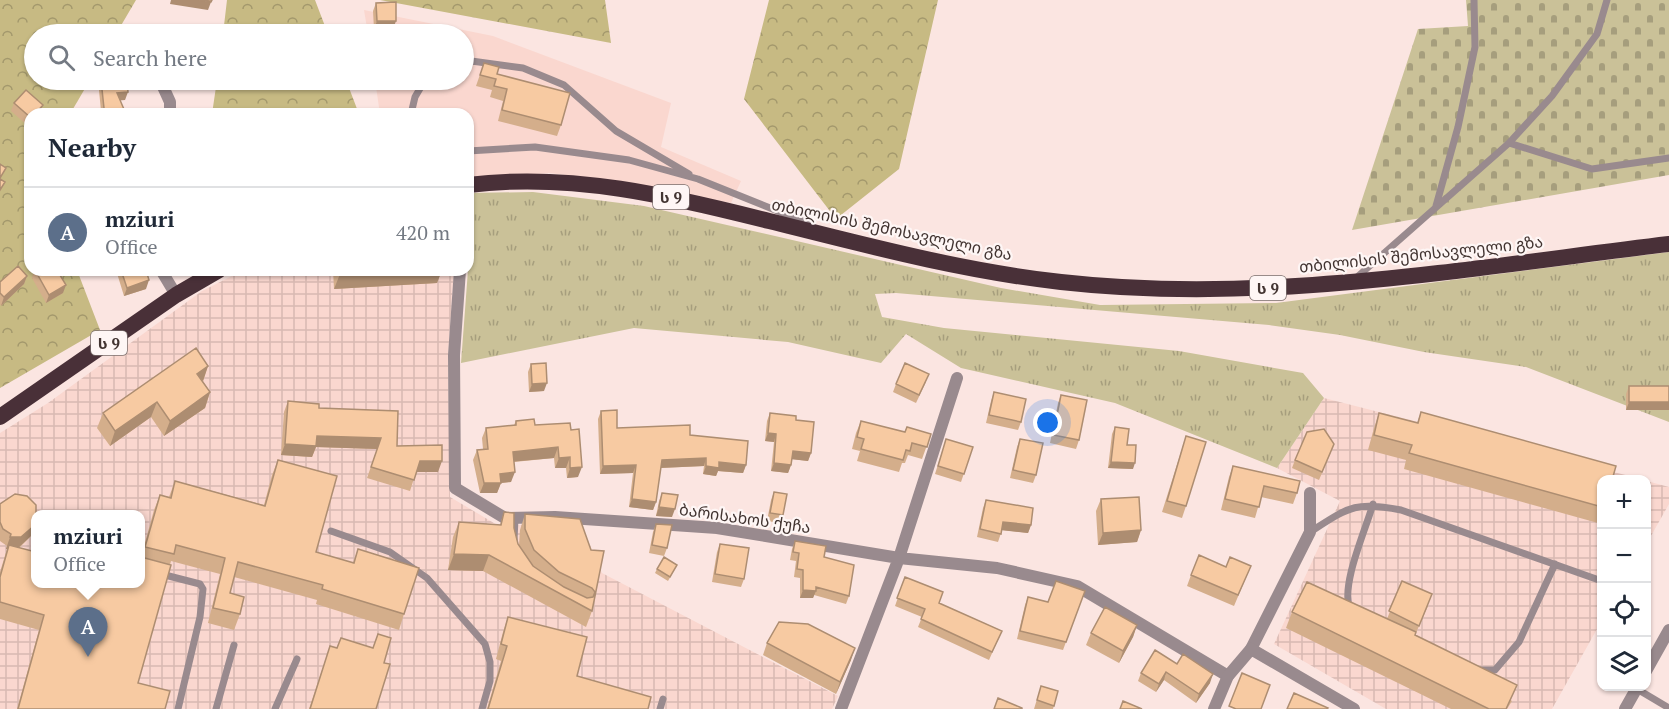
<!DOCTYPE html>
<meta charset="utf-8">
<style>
:root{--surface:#fff;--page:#f2f2f3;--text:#1f2937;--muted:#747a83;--line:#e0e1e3;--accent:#db2777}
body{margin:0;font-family:"PT Serif","Noto Sans Georgian",serif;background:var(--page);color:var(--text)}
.controls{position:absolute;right:18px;bottom:18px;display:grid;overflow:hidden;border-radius:12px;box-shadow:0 2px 4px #0004}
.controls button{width:54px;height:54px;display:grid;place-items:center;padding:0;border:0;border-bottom:2px solid var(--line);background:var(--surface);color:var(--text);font:30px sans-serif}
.you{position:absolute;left:1048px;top:423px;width:21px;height:21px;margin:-15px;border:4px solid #fff;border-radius:50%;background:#1a73e8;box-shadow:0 0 0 9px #1a73e833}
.badge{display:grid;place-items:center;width:39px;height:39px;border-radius:50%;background:var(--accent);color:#fff;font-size:20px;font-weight:700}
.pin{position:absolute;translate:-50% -50px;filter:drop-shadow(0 2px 3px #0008)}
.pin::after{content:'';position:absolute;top:32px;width:21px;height:18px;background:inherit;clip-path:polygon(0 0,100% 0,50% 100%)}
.popup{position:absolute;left:31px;top:510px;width:114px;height:78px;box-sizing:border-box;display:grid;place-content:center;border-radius:12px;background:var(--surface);filter:drop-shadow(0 2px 4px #0005);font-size:20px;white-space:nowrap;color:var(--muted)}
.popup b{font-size:22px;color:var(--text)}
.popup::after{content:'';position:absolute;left:50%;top:100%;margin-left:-12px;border:12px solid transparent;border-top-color:var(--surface)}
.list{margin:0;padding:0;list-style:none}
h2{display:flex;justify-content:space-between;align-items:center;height:78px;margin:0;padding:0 24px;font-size:26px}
h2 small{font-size:20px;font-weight:400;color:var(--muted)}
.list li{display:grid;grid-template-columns:39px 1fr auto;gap:18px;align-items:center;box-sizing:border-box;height:90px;padding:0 24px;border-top:2px solid var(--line)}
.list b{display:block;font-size:22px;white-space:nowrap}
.list p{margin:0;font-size:20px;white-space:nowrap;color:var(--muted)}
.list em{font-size:20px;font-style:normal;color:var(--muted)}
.icon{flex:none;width:33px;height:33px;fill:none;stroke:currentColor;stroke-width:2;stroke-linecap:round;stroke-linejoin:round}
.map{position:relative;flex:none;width:1669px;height:709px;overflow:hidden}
.search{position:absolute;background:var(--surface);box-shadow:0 2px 4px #0004;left:24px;top:24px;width:450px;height:66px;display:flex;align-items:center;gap:15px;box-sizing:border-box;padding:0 21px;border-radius:33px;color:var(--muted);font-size:22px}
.panel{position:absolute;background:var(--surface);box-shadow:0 2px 4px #0004;left:24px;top:108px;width:450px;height:168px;border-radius:18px}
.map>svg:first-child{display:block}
.built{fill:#fad7cf}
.industrial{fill:url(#industrial-grid);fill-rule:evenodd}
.grass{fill:url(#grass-tufts)}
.forest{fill:url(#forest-crowns)}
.cemetery{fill:url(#cemetery-stones)}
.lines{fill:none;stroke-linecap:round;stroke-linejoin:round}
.service{stroke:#998a8e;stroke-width:7}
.minor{stroke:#998a8e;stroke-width:12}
.tertiary{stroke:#998a8e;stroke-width:12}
.trunk{stroke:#493038;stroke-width:16}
.wall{fill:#d4ae8b}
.shaded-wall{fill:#ad8d71}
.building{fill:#f7caa2;stroke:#ad8d71;stroke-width:1.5}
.labels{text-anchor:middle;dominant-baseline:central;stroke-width:4.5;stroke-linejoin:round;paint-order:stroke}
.shield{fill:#fef6f5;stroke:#7a6e6c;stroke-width:1.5}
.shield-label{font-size:15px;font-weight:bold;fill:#423431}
.street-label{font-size:16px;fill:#423431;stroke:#fef6f5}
</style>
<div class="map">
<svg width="1669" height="709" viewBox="0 0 1669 709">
<defs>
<pattern id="industrial-grid" width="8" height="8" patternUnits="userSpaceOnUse" patternTransform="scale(1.5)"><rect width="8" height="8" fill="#fad7cf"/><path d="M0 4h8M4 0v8" fill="none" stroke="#d8b9b2"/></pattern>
<pattern id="grass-tufts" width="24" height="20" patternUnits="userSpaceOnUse" patternTransform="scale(1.5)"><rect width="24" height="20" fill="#cac198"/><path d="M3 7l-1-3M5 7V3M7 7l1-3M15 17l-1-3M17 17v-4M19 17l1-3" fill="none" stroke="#a69e7d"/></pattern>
<pattern id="forest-crowns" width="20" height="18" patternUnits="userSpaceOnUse" patternTransform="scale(1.5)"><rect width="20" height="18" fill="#c7ba83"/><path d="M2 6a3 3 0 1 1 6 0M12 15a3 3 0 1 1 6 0" fill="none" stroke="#a3986c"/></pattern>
<pattern id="cemetery-stones" width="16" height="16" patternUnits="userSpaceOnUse" patternTransform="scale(1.5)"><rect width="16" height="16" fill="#cac198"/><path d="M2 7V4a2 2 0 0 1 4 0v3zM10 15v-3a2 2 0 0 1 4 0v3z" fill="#a69e7d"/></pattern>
</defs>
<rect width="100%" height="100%" fill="#fbe5e1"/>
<path class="built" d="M364 10 493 36 671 103 661 147 741 181 731 203 600 179 549 173 468 181V114H380L375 80H464V34H368Z"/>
<path class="industrial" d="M244 270H454L448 355 450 497 499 526 580 522 602 573 838 696 832 709H0V433L48 403 202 291ZM36 514H140V584H36Z
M1324 398 1641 479 1602 480 1601 622 1552 709H1386L1274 644 1340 501 1277 468Z
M1647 481 1669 487V504L1647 543Z"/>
<path class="grass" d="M533 192 644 206 1001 288 1100 305 1276 303 1669 252V422L1526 367 1424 352 1340 335 1269 325 896 293 875 294 882 317 944 328 1179 351 1303 373 1324 398 1277 468 1115 403 961 368 906 334 881 363 788 342 634 328 461 363 468 270V193Z"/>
<path class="forest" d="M0 0H136L116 34H34V80H90L70 114H30V270H77L100 330 0 388Z
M227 0H315L328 34H223Z
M380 0H605L611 43Z
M769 0H938L899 169 836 219 744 99Z
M217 80H346L359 114H212Z"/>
<path class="cemetery" d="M1466 0H1669V175L1352 230 1418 29 1468 26Z"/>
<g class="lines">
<path class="service" d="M464 60 523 68 564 85 616 131 689 174
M411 114 415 97 425 80
M1509 143 1592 169 1669 158
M468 151 535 147 629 160 698 179 810 224
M1436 206 1458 127 1475 47 1474 0
M1356 278 1509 143 1552 96 1597 34 1607 0
M331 531 390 552 427 578 485 644 490 662V681L482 709
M1310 532C1349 507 1355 501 1401 510L1599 580
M514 540 515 518
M161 574 200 584 203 589 200 617 178 709
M1350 609C1340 586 1366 529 1373 504
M1481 670H1495L1519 642 1555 564
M1637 689 1669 708
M216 709 234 645
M275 709 297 659
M660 709 663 699"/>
<path class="minor" d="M160 80 170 102V114
M161 270 176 295
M460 270 454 355 455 488 505 518 555 517 717 528 899 558 997 568 1077 586 1228 676
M1251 649 1310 532V493
M1646 671 1669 630
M841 709 899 558 957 378
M1625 709 1638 686"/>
<path class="tertiary" d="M1214 709 1228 676 1251 649 1354 709"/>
<path class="trunk" d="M468 185C571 172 670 196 769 221 865 245 962 271 1061 282 1264 305 1468 268 1669 244
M0 417 176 295 219 270"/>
</g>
<path class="wall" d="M376 3 393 29H374L373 11Z
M484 63 561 125 557 136 498 121 503 101 490 97 492 90 476 86Z
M98 80H127L125 100H120L126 114H100L101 111Z
M14 103 40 113 39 114H30V124L28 126 11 111Z
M34 270 63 293 46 303 32 278Z
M116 270H146V289L124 296Z
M333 270H442L437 283 334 289Z
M27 276 24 284 1 306 0 304V282Z
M531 364 544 391 529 392 528 372Z
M208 366 203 381 210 392 205 408 164 436 151 417 110 446 97 428 103 413Z
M926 382 916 403 893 392 896 384Z
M1629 386 1669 410H1626V394Z
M994 392 1021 422 1018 430 986 423 991 401Z
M1061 395 1079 440 1076 449 1050 443 1058 403Z
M288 401 319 408 397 446 438 472H416L410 491 367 478 377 449 316 447 312 457 281 455 284 412Z
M601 411 617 428 690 435 746 465 743 473 718 471 716 476 703 474 704 466 661 468 656 502 653 510 629 507 633 473 600 474 598 419Z
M1421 412 1602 480V514L1598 523 1404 469 1406 460 1368 450 1374 428 1379 413 1417 423Z
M770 413 796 420 811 453 808 461 792 459 791 465 788 473 771 471 774 442 765 441 767 421Z
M516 421 535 425 571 430 578 477 567 478 566 468H555L554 458 514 462 511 482 501 483 497 493H480L473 460 477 450 483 449 482 438 486 428 514 425Z
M861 421 905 432 931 434 922 459 908 455 905 463H902L899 472 857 461 860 451 852 449 856 433Z
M1115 427 1127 445 1133 469 1108 468 1112 434Z
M1186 436V506L1182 518 1162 512Z
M946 439 973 447 961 482 935 474Z
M1020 439 1036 475 1033 483 1010 478 1017 447Z
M1331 452 1319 480 1292 468 1295 460Z
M278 460 316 552 353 563 358 549 404 614 399 630 316 604 317 600 234 577 230 593 240 614 234 630 208 623 220 574 171 561 138 683 165 709H17L39 630 0 619V572L7 549H6L7 546 0 541V504L36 514V526L32 535 19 548 141 584V557L154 510 160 495 169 497 175 481 264 505 272 475Z
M1233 466 1297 493 1293 504 1261 497 1255 518 1221 510 1229 477Z
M774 492 783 515 780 523 767 521 771 500Z
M662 493 672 517 656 516 659 501Z
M1101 499 1141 530 1137 542 1098 545 1096 511Z
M986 500 1031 525 1028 533 1002 530 998 542 977 537 983 508Z
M504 512 514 528 518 544 521 550 519 545 520 530 525 514 591 550 604 551 592 611 586 627 483 571 448 570 453 537 459 522 500 525Z
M656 524 667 548 664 556 649 553 653 532Z
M795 541 824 557 849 596 846 604 814 595 813 598H800V578L794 577 796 561 790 560 792 549Z
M720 544 744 579 741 587 712 582 717 552Z
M677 565 668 581 655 573 657 569Z
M1251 566 1234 606 1187 586 1191 575 1226 567Z
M905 577 939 603 1002 631 989 660 918 627 922 617 895 606Z
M1402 581 1428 606 1415 635 1512 701 1507 709H1451L1286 628 1292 612 1387 619Z
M1085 591 1063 650 1017 639 1025 605 1028 597 1048 602Z
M508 617 577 676 648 709H487L501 661 496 659 503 632Z
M1137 625 1133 637 1119 663 1086 645 1091 633Z
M378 634 384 663 376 709H309L330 646 337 648 341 638 373 648Z
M767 643 851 660 836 694 763 655Z
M1177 664 1210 683 1196 703 1164 680 1156 692 1138 681 1141 673Z
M1041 686 1058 691 1053 709H1034Z"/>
<path class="shaded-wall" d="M171 0H199L211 2 208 10 170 4Z
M377 21H396L393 29H374Z
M128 92 125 100 114 101 117 93Z
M43 105 39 114H35Z
M403 270H442L437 283 334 289 340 274Z
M27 276 24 284 1 306 4 297Z
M149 280 146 289 124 296 127 288Z
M66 285 63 293 46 303 49 295Z
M208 366 203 381 197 374Z
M547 383 544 391 529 392 532 384Z
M210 392 205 408 164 436 170 421Z
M157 402 151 417 110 446 115 431Z
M1629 402H1669V410H1626Z
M768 433 776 434 774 442 765 441Z
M317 436 381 438 377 449 316 447 312 457 281 455 285 444Z
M558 447 554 458 509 462 513 452Z
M793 451 811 453 808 461 790 459Z
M570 457 566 468H555L559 458Z
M706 458 704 466 659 468 662 460Z
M420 461H442L438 472H416Z
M719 462 746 465 743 473 718 471 716 476 703 474 706 466Z
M1111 462 1135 463 1133 469 1108 468Z
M774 463 791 465 788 473 771 471Z
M636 465 633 473 600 474 603 466Z
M582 467 578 477 567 478 570 468Z
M515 472 511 482 501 483 497 493H480L484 483 500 474Z
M632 499 656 502 653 510 629 507Z
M659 507 675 509 672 517 656 516Z
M1003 522 1031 525 1028 533 1000 530Z
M36 524 32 535 17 549H6L10 537Z
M1141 530 1137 542 1098 545 1103 533Z
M454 554 489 555 483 571 448 570Z
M803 590 816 591 813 598H800Z
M1137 625 1133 637 1119 663 1123 651Z
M855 648 851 660 836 694 840 682Z
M1166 672 1164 680 1156 692 1159 684Z
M1213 674 1210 683 1196 703 1199 694Z"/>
<path class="building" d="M199 0H212L211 2Z
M396 2V21H377L376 3Z
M484 63 499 67 497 74 570 93 561 125 502 110 507 89 494 86 496 79 480 75Z
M101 80H127L128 92 117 93 126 114H104L102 109 104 108Z
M26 90 43 105 35 114H30V117L14 103Z
M0 164 6 168 0 178Z
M0 179 5 182 0 190Z
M18 266 27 276 4 297 0 293V282Z
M35 270H57L66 285 49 295Z
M121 270H146L149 280 127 288Z
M340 270H403L340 274Z
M196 348 208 366 197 374 210 392 170 421 157 402 115 431 103 413Z
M546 363 547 383 532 384 531 364Z
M905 363 929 374 919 395 896 384Z
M1629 386H1669V402H1629Z
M994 392 1026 399 1021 422 989 415Z
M1061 395 1087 400 1079 440 1053 435Z
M288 401 319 404V408L398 411 397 446 442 445V461H420L414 480 371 467 381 438 317 436 316 446 285 444Z
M617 410V428L690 425V435L748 441 746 465 719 462V468L706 466V458L662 460 656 502 632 499 636 465 603 466 601 411Z
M1421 412 1616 466 1612 480H1602V507L1409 453 1412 445 1374 435 1379 413 1418 423Z
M770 413 796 416V420L814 422 811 453 793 451 791 465 774 463 776 434 768 433Z
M534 419 535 425 570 423 571 430 579 429 582 467 570 468V457L559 458 558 447 513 452 515 472 500 474 501 483H484L477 450 488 449 486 428 516 425V421Z
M861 421 905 432 907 427 931 434 927 447 912 443 910 451 906 450 903 460 861 449 864 439 857 437Z
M1115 427 1129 429 1127 445H1136L1135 463 1111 462Z
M1324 429 1334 444 1322 472 1295 460 1307 432Z
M1186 436 1206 442 1186 506 1167 501Z
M946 439 973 447 964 474 938 466Z
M1020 439 1043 443 1036 475 1013 470Z
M278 460 337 476 316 552 354 563 358 549 419 568 404 614 322 589 323 585 238 562 230 593 244 597 240 614 213 608 225 558 176 545 174 554 145 547 160 495 171 498 175 481 265 506Z
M1233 466 1300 481 1297 493 1264 486 1259 507 1225 499Z
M774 492 787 494 783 515 770 513Z
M662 493 678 495 675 509 659 507Z
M15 494 27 496 36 505V524L21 537H10L11 534 3 529 0 522V504Z
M1139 497 1141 530 1103 533 1101 499Z
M986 500 1033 508 1031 525 1003 522 1001 534 980 529Z
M504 512 514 513V528L518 544 533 566 564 587 587 598 593 597 595 592 592 588 559 572 534 550 525 529V514L580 519 591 550 604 551 592 611 489 555 454 554 459 522 501 525Z
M656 524 672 525 667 548 652 545Z
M795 541 826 546 824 557 854 565 849 596 816 587V591L803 590V570L797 569 799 553 793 552Z
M720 544 749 548 744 579 715 574Z
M9 545 36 552V584H141V557L171 565 138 683 170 691 165 709H18L44 615 0 602V577Z
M1199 555 1226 567 1230 557 1251 566 1238 595 1191 575Z
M664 557 677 565 670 577 657 569Z
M905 577 943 592 939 603 1002 631 992 652 921 619 925 609 897 598Z
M1056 581 1085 591 1066 642 1020 631 1028 597 1048 602Z
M1402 581 1432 594 1419 626 1389 611Z
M1307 582 1416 632 1415 635 1517 685 1506 709H1489L1292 612Z
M1105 607 1137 625 1123 651 1091 633Z
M508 617 587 637 577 676 651 697 648 709H488L507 646 501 644Z
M779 622 808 624 855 648 840 682 767 643Z
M378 634 391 638 384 663 390 664 376 709H310L330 646 337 648 341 638 373 648Z
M1155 650 1177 664 1183 654 1213 674 1199 694 1166 672 1159 684 1141 673Z
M1242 673 1270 685 1261 709H1236L1229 706Z
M1041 686 1058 691 1054 706 1037 700Z
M1294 693 1328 708 1327 709H1287Z
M998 698 1022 708V709H994Z
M1123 701 1142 709H1120Z"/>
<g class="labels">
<g class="shield">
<rect x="653" y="185" width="36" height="24" rx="4.5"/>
<rect x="1250" y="276" width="36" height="24" rx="4.5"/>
<rect x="91" y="331" width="36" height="24" rx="4.5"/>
</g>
<g class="shield-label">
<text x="671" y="197">ს 9</text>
<text x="1268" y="288">ს 9</text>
<text x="109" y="343">ს 9</text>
</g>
<g class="street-label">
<text transform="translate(892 229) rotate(12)">თბილისის შემოსავლელი გზა</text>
<text transform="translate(1421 254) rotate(-6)">თბილისის შემოსავლელი გზა</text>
<text transform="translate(745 518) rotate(8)">ბარისახოს ქუჩა</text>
</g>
</g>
</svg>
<div class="controls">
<button>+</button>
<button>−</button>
<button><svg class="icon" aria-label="locate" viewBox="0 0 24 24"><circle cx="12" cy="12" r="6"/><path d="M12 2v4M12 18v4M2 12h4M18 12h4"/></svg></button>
<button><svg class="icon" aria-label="layers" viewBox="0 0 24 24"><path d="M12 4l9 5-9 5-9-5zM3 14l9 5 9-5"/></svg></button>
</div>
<div class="you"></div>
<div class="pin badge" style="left:88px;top:657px;background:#5c6f8a">A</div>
<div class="popup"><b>mziuri</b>Office</div>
<div class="search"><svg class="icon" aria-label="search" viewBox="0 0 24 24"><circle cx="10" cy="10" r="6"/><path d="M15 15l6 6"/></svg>Search here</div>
<section class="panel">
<h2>Nearby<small></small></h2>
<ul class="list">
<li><span class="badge" style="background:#5c6f8a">A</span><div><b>mziuri</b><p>Office</p></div><em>420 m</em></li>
</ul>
</section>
</div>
